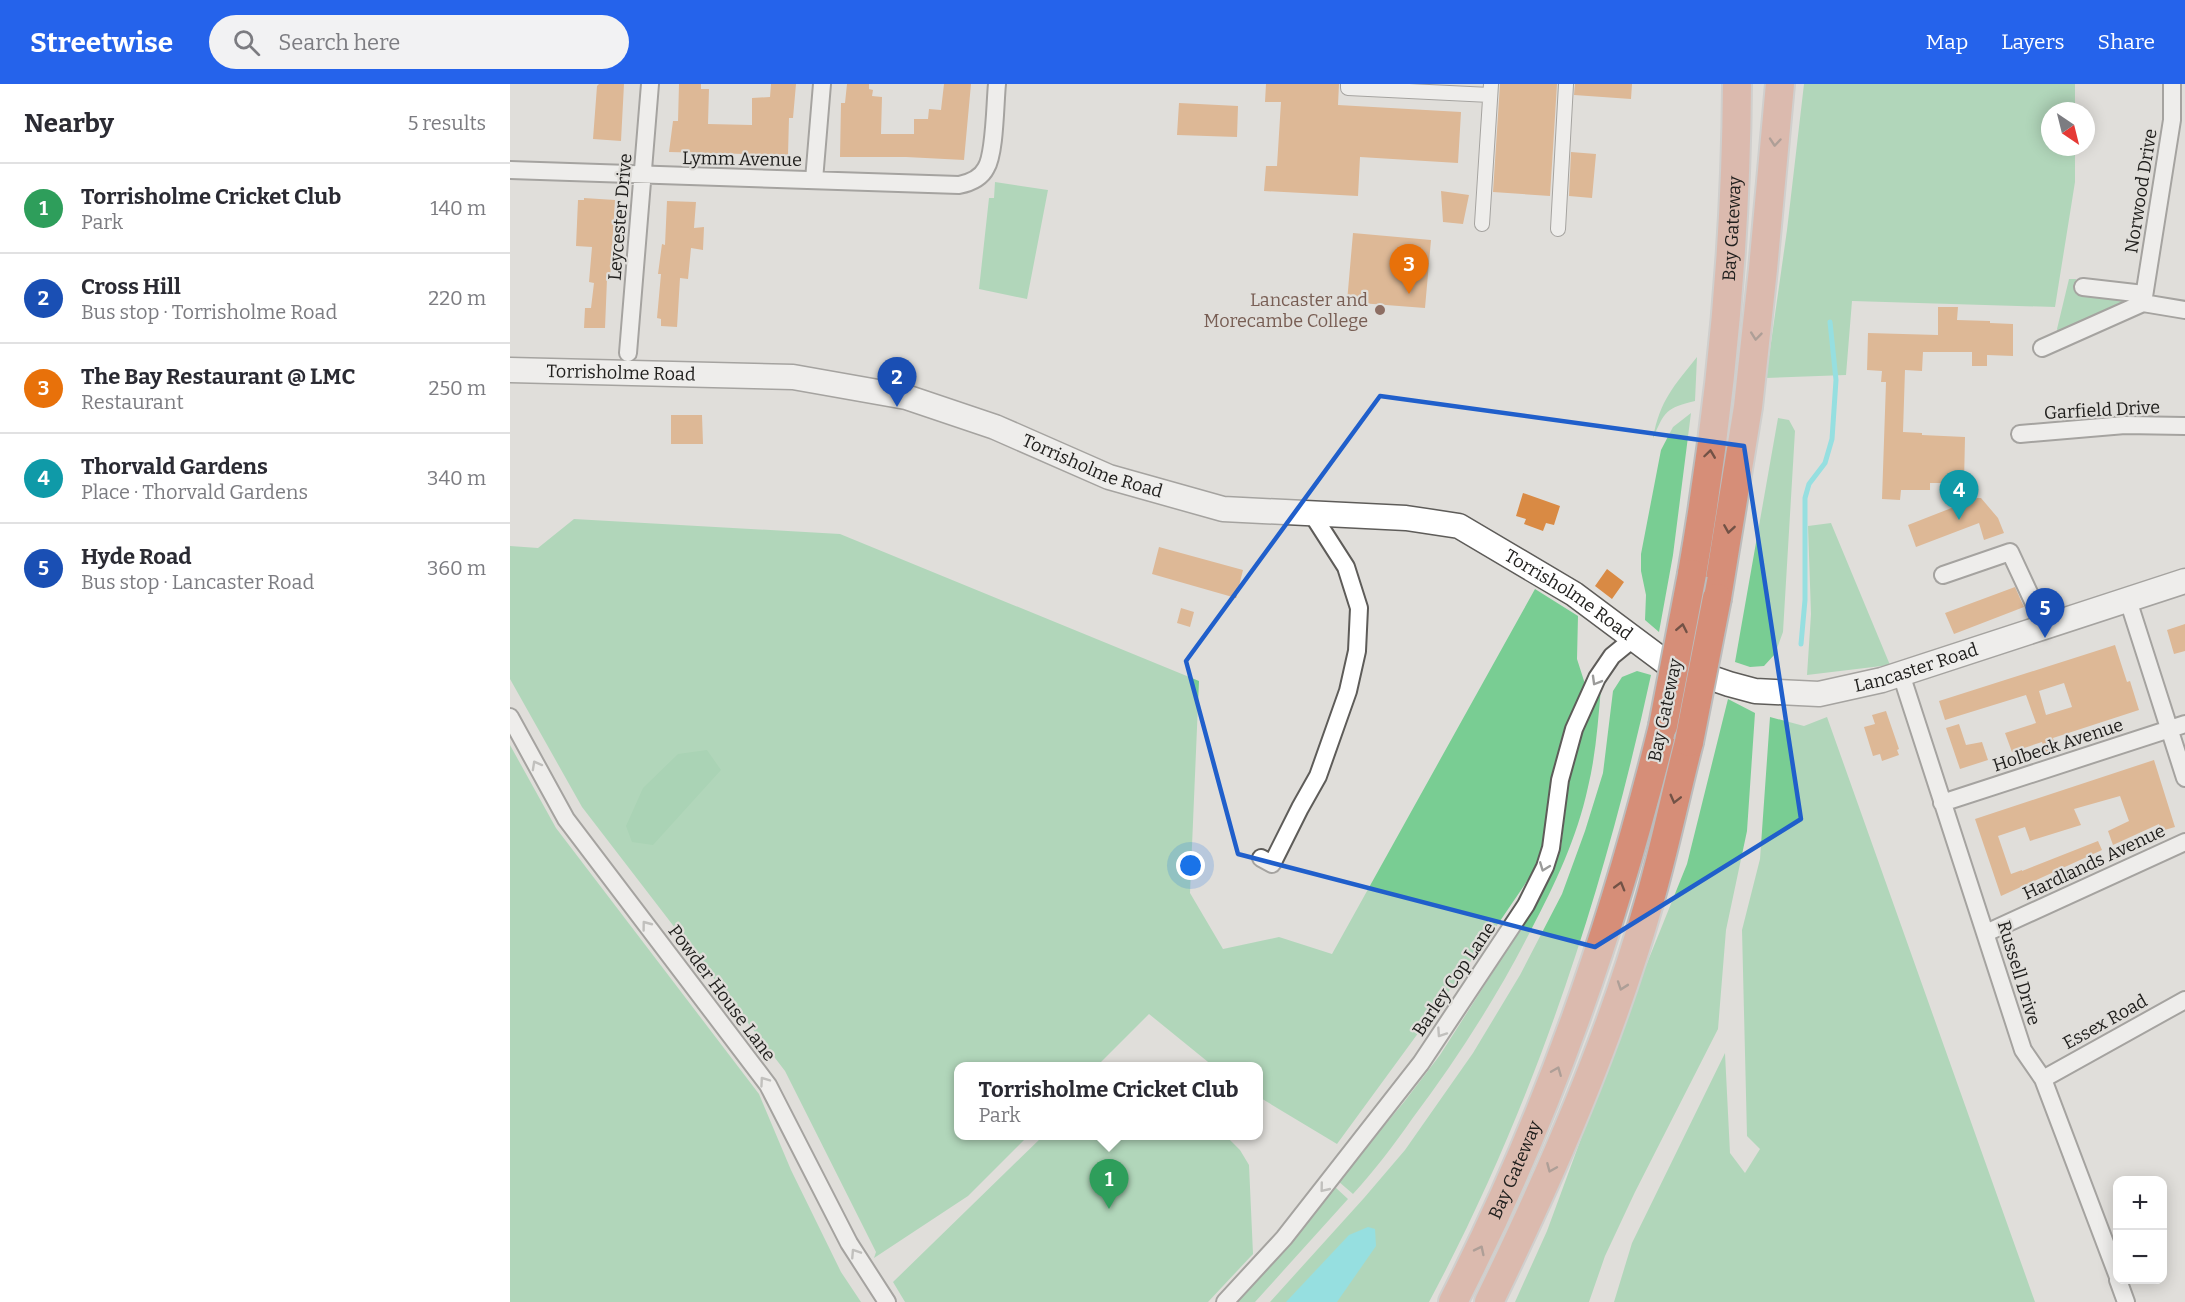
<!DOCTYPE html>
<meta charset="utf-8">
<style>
:root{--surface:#fff;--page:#f2f2f3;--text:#2b2b33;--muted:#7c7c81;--line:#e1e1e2;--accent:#2563eb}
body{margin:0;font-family:Bitter,serif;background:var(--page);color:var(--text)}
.controls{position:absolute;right:18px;bottom:18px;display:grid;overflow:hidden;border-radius:12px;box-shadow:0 3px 15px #0003}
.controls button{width:54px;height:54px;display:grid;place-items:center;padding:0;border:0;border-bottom:2px solid var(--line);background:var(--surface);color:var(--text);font:30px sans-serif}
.compass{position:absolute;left:1531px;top:18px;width:54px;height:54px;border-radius:50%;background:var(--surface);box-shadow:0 3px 15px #0003;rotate:145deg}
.you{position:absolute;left:681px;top:782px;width:21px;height:21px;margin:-15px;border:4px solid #fff;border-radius:50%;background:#1a73e8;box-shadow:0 0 0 9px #1a73e833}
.badge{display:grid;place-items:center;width:39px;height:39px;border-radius:50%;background:var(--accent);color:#fff;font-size:20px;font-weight:700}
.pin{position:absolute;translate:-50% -50px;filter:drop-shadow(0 2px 3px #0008)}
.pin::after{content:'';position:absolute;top:32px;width:21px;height:18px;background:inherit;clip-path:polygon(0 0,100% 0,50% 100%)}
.popup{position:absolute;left:444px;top:978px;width:309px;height:78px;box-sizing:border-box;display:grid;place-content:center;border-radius:12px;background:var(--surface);filter:drop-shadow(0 2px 4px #0005);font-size:20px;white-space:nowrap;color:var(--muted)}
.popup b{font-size:22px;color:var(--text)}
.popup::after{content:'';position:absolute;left:50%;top:100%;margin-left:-12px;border:12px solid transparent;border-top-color:var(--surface)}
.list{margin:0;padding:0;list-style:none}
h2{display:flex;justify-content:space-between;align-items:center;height:78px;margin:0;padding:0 24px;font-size:26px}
h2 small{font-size:20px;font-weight:400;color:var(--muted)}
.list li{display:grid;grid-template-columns:39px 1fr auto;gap:18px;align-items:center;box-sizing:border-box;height:90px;padding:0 24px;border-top:2px solid var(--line)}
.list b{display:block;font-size:22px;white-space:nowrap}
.list p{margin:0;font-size:20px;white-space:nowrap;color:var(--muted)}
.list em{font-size:20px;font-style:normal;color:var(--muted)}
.icon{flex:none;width:33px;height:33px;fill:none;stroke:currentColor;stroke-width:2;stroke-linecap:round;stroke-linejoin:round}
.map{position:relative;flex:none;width:1675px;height:1218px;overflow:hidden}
header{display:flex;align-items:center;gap:36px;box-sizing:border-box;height:84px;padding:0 30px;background:var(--accent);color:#fff}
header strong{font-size:28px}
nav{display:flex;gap:33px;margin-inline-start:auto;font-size:21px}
.search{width:420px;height:54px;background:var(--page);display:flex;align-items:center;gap:15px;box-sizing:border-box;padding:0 21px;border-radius:33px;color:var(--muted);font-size:22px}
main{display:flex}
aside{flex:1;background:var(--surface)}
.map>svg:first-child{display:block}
.green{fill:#79cd93}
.forest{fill:#68c587}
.water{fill:#3ddfe7}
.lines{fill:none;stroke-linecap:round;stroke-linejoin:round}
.stream{stroke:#3ddfe7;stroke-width:5}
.building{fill:#d98a44;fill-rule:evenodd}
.pedestrian-casing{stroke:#5e5c59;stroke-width:16}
.minor-casing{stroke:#5e5c59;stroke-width:20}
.secondary-casing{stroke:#5e5c59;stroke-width:27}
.trunk-casing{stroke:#bcbcbc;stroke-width:32}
.pedestrian{stroke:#fff;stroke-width:14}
.minor{stroke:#fff;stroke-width:16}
.secondary{stroke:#fff;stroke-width:24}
.trunk{stroke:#d68e78;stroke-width:28}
.trunk-bridge-casing{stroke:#bcbcbc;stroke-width:32;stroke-linecap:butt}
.trunk-bridge{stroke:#d68e78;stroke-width:28}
.oneway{stroke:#725246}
.oneway2{stroke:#9b9b9a}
.marked{fill:none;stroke:#205fcb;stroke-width:4.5;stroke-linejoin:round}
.education-dot{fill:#8d6e63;stroke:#e0deda;stroke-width:2}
.labels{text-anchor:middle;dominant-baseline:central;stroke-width:4.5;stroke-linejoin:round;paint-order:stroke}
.street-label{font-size:18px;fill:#21201e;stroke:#e0deda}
.education-label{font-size:18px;fill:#785e54;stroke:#e0deda;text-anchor:end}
</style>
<header>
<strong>Streetwise</strong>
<div class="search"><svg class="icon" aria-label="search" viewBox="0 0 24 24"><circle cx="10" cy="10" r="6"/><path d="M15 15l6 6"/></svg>Search here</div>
<nav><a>Map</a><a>Layers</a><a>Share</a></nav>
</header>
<main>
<aside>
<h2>Nearby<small>5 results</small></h2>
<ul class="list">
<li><span class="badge" style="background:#2e9e5b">1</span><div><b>Torrisholme Cricket Club</b><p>Park</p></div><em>140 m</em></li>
<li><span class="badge" style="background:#1a4fb4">2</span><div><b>Cross Hill</b><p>Bus stop · Torrisholme Road</p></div><em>220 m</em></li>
<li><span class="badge" style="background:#e8710a">3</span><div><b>The Bay Restaurant @ LMC</b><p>Restaurant</p></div><em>250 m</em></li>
<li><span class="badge" style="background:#0f9aa8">4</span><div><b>Thorvald Gardens</b><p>Place · Thorvald Gardens</p></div><em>340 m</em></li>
<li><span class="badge" style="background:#1a4fb4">5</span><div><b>Hyde Road</b><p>Bus stop · Lancaster Road</p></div><em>360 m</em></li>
</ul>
</aside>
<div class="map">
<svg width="1675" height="1218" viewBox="0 0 1675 1218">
<rect width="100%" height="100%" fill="#e0deda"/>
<path class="green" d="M1294 0H1565V27H1540V63H1565V98L1545 223 1342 217 1336 291 1256 294 1277 146Z
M485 98 538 106 517 215 469 205 479 114H484Z
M1559 195H1566L1565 209 1608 211 1621 216 1548 248 1547 245Z
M1187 273 1185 317C1156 324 1155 327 1143 354 1150 316 1164 302 1187 273Z
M1181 329 1163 471 1149 548 1135 536 1136 511 1131 487V470L1151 366 1163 343Z
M1268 334 1279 336 1285 347 1273 548 1265 570 1254 582 1240 583 1225 578Z
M64 435 330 450 689 597 680 809 713 865 769 853 822 870 1025 505 1068 532 1067 575 1075 600 1058 638 1030 778 988 840 827 1060 749 1013V982H703L639 930 587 982H449V1052H518L458 1112 364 1174 366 1168 275 987 72 723 0 595V462L28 464Z
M1321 439 1380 581 1297 591 1301 530 1298 442Z
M1127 587 1141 591C1094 808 1024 1022 919 1218H760L854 1114 895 1066 963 969 1010 891 1052 810 1075 747 1093 689 1103 607 1112 593Z
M1091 604C1088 637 1086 670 1078 703 1067 754 1045 800 1021 846 987 913 947 975 902 1035 884 1061 865 1086 843 1110L828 1097 894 1018 930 971 1029 816 1041 791 1051 763 1059 695 1075 635Z
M1218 615 1245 629 1237 747 1216 846 1208 945 1125 1108 1095 1172 1079 1218H1005L1037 1147 1121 919 1177 780Z
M1260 633 1294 642 1317 633 1525 1218H1104L1122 1159 1215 969 1220 1069 1235 1089 1250 1065 1237 1052 1232 846 1250 775Z
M0 661 46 744 249 1010 281 1086 331 1188 351 1218H0Z
M533 1052H716L730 1066 739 1081 743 1170 698 1218H395L383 1198Z
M825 1103 838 1115 745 1218H725Z"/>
<path class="forest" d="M197 666 211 686 143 761 122 758 116 742 133 704 168 670Z"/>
<path class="water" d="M858 1143 865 1145 866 1162 827 1218H776L839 1151Z"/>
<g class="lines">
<path class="stream" d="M1291 560 1295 516V414L1299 400 1315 379 1322 355 1326 296 1320 238"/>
</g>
<path class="building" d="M89 0H114L111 57 83 55 87 2Z
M169 0H191V5H199L198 40 242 41V14L260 13 261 0H286L283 34H279L278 71 159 68 163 37H168Z
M337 0H359V5L363 6 362 12 372 13 371 50H404V35H418L419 25 431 26 434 0H461L454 76 396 73H330L331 19H335Z
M756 0H829L828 21 951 28 948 79 850 73 848 112 754 107 756 82H767L771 18H755Z
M990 0H1047L1040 112 983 108Z
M1065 0H1122L1121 15 1064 11Z
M669 19 728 22 727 53 667 51Z
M1061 68 1086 70 1082 114 1059 112Z
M931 107 959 111 953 140 933 138Z
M74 114 105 116 100 195H97L95 244H74L75 224H81L84 199 79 198 82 163 66 162 68 116H74Z
M157 117 186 118 184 144 194 143 193 166 181 164 178 195 170 194 167 243 151 242V235L147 234 151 190H148L152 160 155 161Z
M843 149 921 156 915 224 837 218Z
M1428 223H1448L1447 236 1480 237V239L1503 240V272L1477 271V282H1462V268H1413L1412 287 1395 286 1393 348 1412 349V351L1455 353 1454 399H1420V406H1391L1390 416 1372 415 1376 298H1371L1372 287 1357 286 1358 249 1428 251Z
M161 331H192L193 360H161Z
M1013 409 1050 422 1044 441 1036 439 1033 447 1014 440 1016 435 1006 432Z
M1467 414H1471L1488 434 1494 449 1474 456 1469 439 1406 463 1398 441Z
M649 463 733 486 726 514 642 490Z
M1097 485 1114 498 1102 515 1085 502Z
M1505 503 1514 523 1444 550 1435 529Z
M671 524 684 528 680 543 667 539Z
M1675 540V567L1664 570 1657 546Z
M1605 561 1617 598 1620 597 1629 626 1543 654 1546 665 1536 669 1532 658 1502 668 1495 649 1526 639 1516 611 1435 636 1429 617ZM1554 599 1562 623 1536 631 1529 607Z
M1376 627 1389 665 1387 666 1389 671 1372 677 1370 670 1363 672 1354 643 1365 640 1362 631Z
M1449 640 1456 661 1472 658 1478 676 1450 685 1436 644Z
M1644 676 1665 743 1651 747 1649 740 1603 761 1598 747 1619 737 1610 712 1564 725 1571 741 1520 757 1515 743 1488 752 1501 790 1512 786V787L1588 757 1592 766 1491 812 1465 735Z"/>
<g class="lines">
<defs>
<path id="pedestrian" d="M838 0V4L980 11
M972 140 981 0
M1048 145 1056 0"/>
<path id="minor" d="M0 86 449 101C459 99 471 94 476 84 485 70 485 19 487 0
M304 96 312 0
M1573 203 1634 210
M1633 219 1662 36V0
M1633 219 1675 226
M1532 264 1633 219
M118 269 140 0
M1510 350 1615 341 1675 342
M1433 491 1500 468 1535 543
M1618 516 1675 694
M1391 590 1513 966 1533 995 1608 1193
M0 633 56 735 258 1001 339 1159 377 1218
M1432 719 1675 640
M751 774 762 780 790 724 808 692 838 607 847 567 849 524 836 483 802 430
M1476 849 1675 758
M1533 995 1675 916
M1608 1196 1616 1218
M715 1218 774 1154 911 979 1016 821 1035 783 1041 764 1050 696 1064 645 1087 594 1102 572 1124 554"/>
<g id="secondary">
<path id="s1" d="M0 286 283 293 396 313 485 343 599 393 713 425 896 434 949 442 1064 510 1155 578 1219 600 1245 607 1309 610 1372 596 1675 497"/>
</g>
<g id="trunk">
<path id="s2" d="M1182 490C1210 328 1226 164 1227 0"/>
<path d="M1207 514 1238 323 1253 185 1270 0"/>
<path id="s3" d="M943 1218C1038 1032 1103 845 1153 642"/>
<path d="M979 1218C1041 1090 1099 959 1138 822 1154 768 1165 712 1179 658"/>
</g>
</defs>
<use href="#pedestrian" class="pedestrian-casing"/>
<use href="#minor" class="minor-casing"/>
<use href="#secondary" class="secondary-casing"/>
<use href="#trunk" class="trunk-casing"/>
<use href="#pedestrian" class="pedestrian"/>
<use href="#minor" class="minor"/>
<use href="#secondary" class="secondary"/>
<use href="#trunk" class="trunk"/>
<defs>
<path id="trunk-bridge" d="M1153 642 1182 490
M1179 658 1207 514"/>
</defs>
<use href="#trunk-bridge" class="trunk-bridge-casing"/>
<use href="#trunk-bridge" class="trunk-bridge"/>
</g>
<defs><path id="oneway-chevron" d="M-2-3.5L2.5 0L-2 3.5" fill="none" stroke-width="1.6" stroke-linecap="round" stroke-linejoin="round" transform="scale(1.5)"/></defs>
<g class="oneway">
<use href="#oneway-chevron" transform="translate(1265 58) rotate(95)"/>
<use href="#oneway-chevron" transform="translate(1246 252) rotate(96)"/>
<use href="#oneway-chevron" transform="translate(1200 370) rotate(-82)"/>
<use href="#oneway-chevron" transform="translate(1219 445) rotate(99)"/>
<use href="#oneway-chevron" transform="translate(1172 544) rotate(-79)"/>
<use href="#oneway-chevron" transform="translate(1165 715) rotate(104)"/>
<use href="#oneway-chevron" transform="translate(1110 802) rotate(-74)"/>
<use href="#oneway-chevron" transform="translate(1112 902) rotate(109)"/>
<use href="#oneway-chevron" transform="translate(1047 987) rotate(-68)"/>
<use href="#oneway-chevron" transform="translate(1041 1084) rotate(113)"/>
<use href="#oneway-chevron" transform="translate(970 1166) rotate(-64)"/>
</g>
<g class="oneway2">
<use href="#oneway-chevron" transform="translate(1086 597) rotate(120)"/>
<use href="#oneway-chevron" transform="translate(26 681) rotate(-119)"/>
<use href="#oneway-chevron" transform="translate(1034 783) rotate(111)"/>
<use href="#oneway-chevron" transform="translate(136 841) rotate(-127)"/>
<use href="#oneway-chevron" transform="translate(931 949) rotate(124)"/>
<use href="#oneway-chevron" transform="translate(254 997) rotate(-125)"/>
<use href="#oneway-chevron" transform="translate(814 1104) rotate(129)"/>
<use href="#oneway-chevron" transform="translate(345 1169) rotate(-123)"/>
</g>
<path d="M0 0H1675V1218H0ZM870 312 1234 362 1291 735 1085 863 728 770 676 577Z" fill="#e0deda" fill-opacity=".55" fill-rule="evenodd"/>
<path class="marked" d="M870 312 1234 362 1291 735 1085 863 728 770 676 577Z"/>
<circle class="education-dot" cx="870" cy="226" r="6"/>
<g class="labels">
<g class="street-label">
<text transform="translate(232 75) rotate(1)">Lymm Avenue</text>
<text transform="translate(1631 107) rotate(-81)">Norwood Drive</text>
<text transform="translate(110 133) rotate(-85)">Leycester Drive</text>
<text stroke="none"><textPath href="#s2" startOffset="348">Bay Gateway</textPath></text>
<text stroke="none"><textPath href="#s1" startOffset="111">Torrisholme Road</textPath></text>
<text transform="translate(1592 326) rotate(-3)">Garfield Drive</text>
<text stroke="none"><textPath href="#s1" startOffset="597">Torrisholme Road</textPath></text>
<text stroke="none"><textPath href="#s1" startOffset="1101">Torrisholme Road</textPath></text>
<text stroke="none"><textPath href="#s1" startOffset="1478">Lancaster Road</textPath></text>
<text transform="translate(1155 626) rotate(-78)">Bay Gateway</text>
<text transform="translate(1548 661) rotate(-18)">Holbeck Avenue</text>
<text transform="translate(1584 778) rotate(-25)">Hardlands Avenue</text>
<text transform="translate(1509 889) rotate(73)">Russell Drive</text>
<text transform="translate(944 895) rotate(-56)">Barley Cop Lane</text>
<text transform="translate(212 909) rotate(53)">Powder House Lane</text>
<text transform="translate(1595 938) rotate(-29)">Essex Road</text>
<text stroke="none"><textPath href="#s3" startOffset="146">Bay Gateway</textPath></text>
</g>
<g class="education-label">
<text x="858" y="216">Lancaster and<tspan x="858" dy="21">Morecambe College</tspan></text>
</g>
</g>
</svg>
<div class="controls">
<button>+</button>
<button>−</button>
</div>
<svg class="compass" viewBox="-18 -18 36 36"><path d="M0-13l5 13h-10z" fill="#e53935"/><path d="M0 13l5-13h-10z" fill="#7c7c81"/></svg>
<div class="you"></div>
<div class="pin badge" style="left:599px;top:1125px;background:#2e9e5b">1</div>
<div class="popup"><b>Torrisholme Cricket Club</b>Park</div>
<div class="pin badge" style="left:387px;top:323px;background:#1a4fb4">2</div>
<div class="pin badge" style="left:899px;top:210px;background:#e8710a">3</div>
<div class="pin badge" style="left:1449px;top:436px;background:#0f9aa8">4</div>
<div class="pin badge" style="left:1535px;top:554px;background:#1a4fb4">5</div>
</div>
</main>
